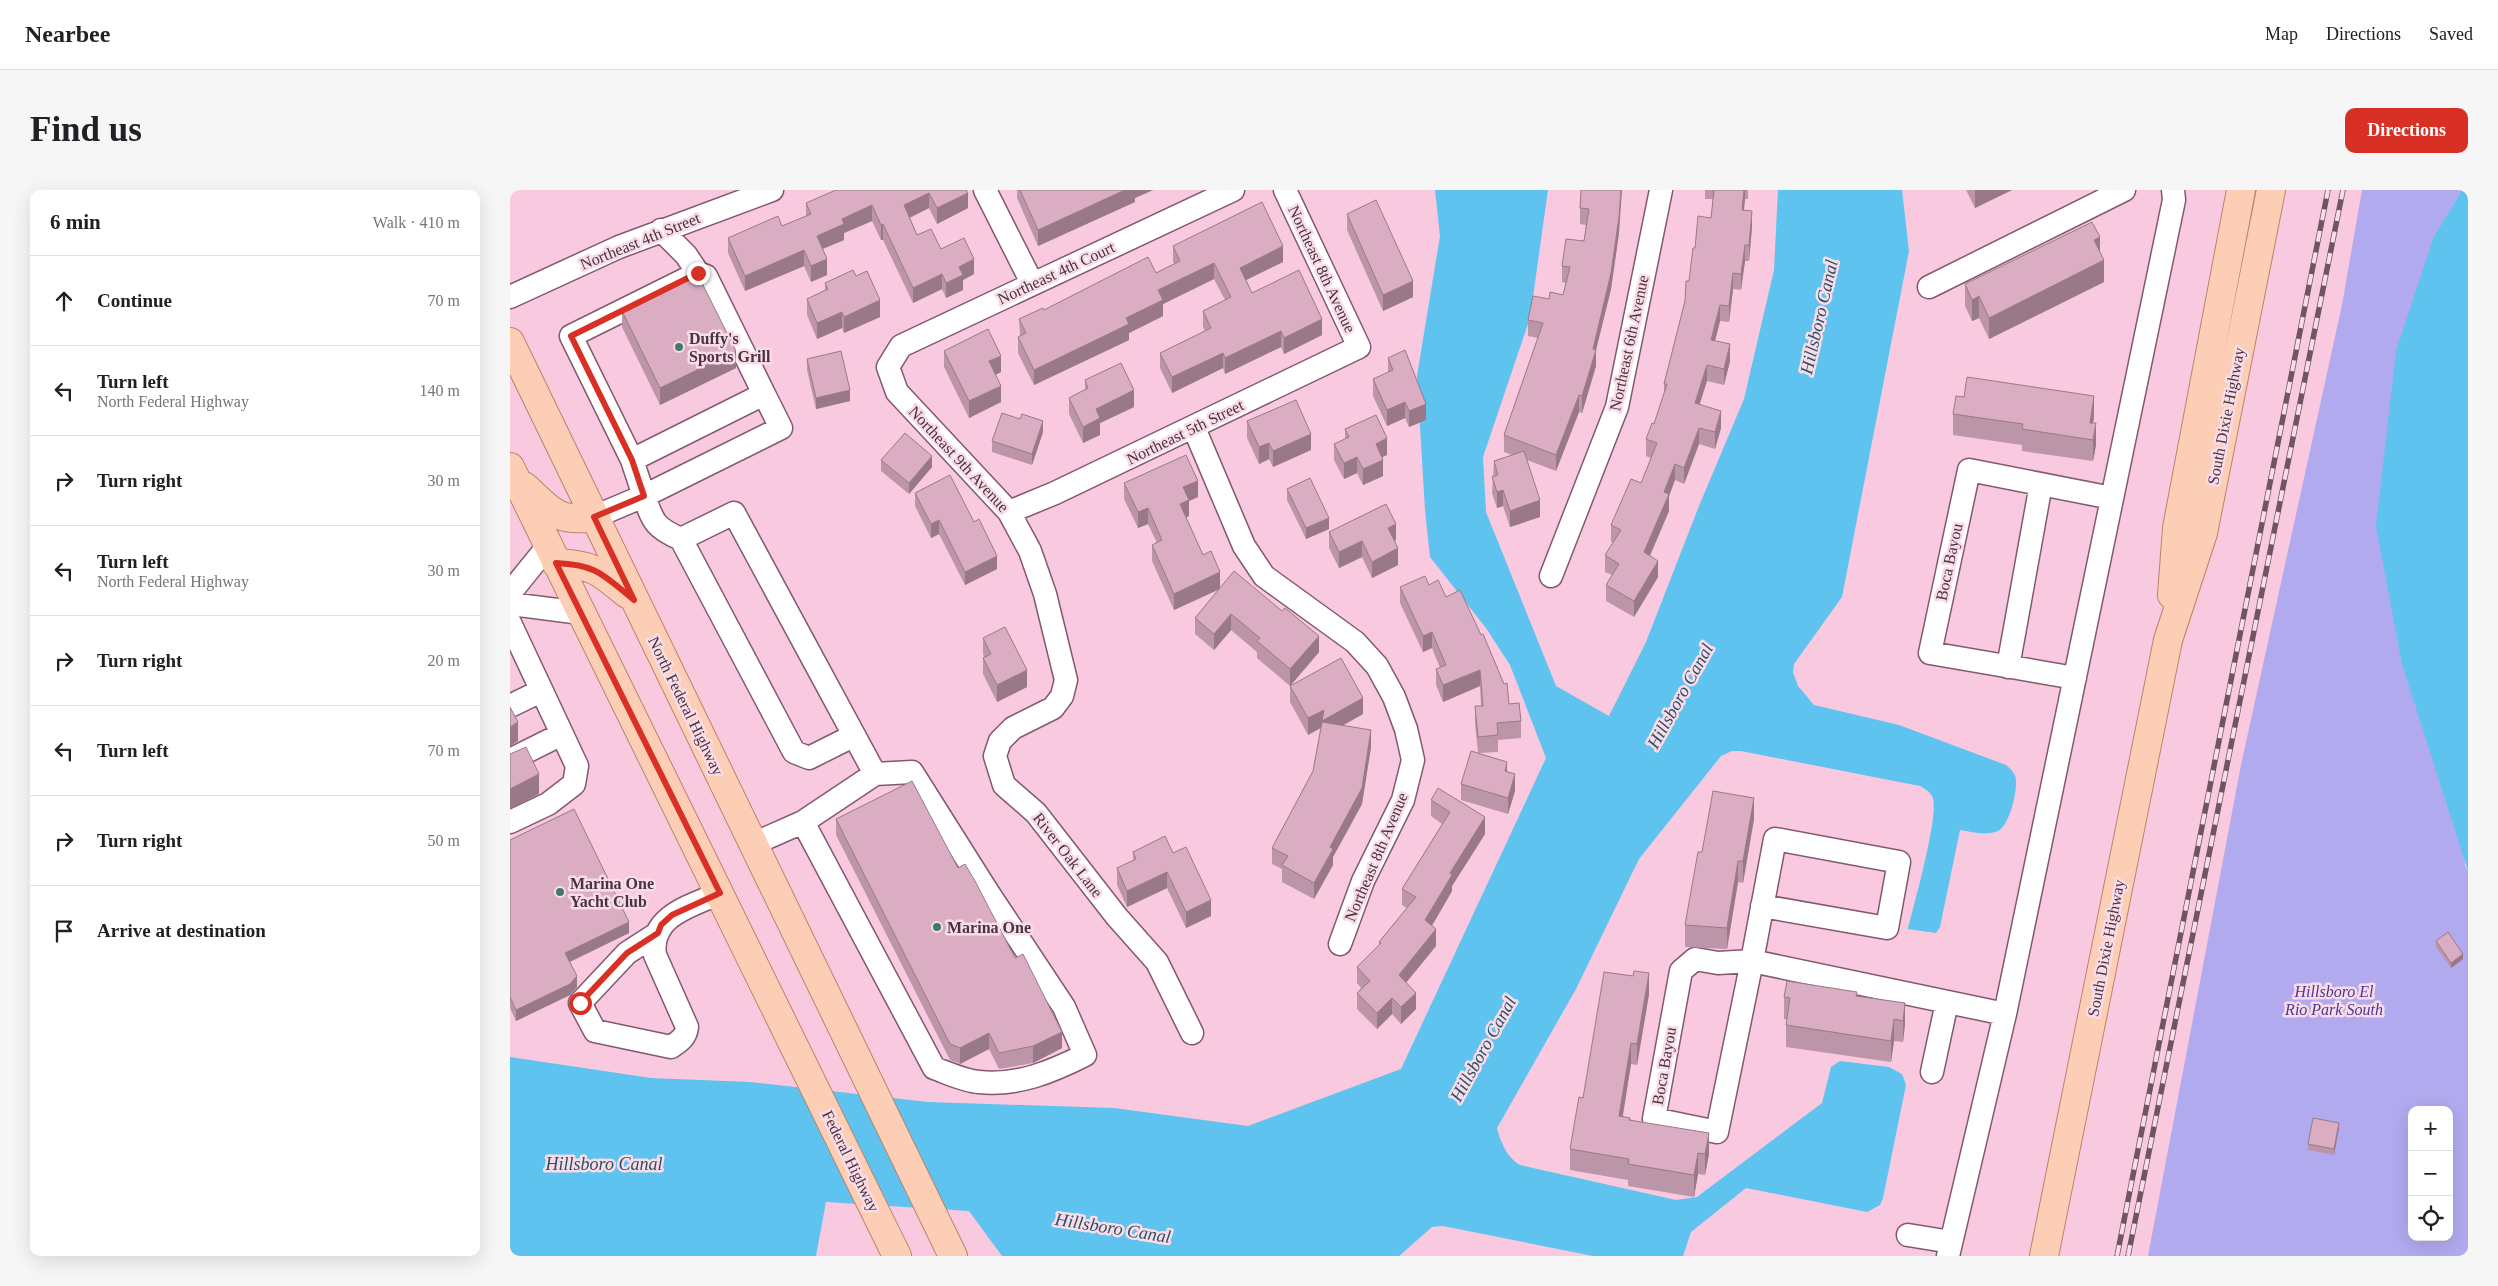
<!DOCTYPE html>
<meta charset="utf-8">
<style>
:root{--surface:#fff;--page:#f6f6f6;--text:#202124;--muted:#757577;--line:#e0e0e0;--accent:#d93025}
body{margin:0;font-family:Georgia,serif;background:var(--page);color:var(--text)}
.controls{position:absolute;right:15px;bottom:15px;display:grid;overflow:hidden;border-radius:10px;box-shadow:0 5px 20px #0002}
.controls button{width:45px;height:45px;display:grid;place-items:center;padding:0;border:0;border-bottom:1px solid var(--line);background:var(--surface);color:var(--text);font:25px sans-serif}
.stop{position:absolute;width:15px;height:15px;margin:-11px;border:4px solid #d93025;border-radius:50%;background:#fff}
.stop.end{background:#d93025;border-color:#fff;box-shadow:0 1px 5px #0008}
.list{margin:0;padding:0;list-style:none}
h2{display:flex;justify-content:space-between;align-items:center;height:65px;margin:0;padding:0 20px;font-size:21px}
h2 small{font-size:16px;font-weight:400;color:var(--muted)}
.list li{display:grid;grid-template-columns:32px 1fr auto;gap:15px;align-items:center;box-sizing:border-box;height:90px;padding:0 20px;border-top:1px solid var(--line)}
.list b{display:block;font-size:19px;white-space:nowrap}
.list p{margin:0;font-size:16px;white-space:nowrap;color:var(--muted)}
.list em{font-size:16px;font-style:normal;color:var(--muted)}
.icon{flex:none;width:28px;height:28px;fill:none;stroke:currentColor;stroke-width:2;stroke-linecap:round;stroke-linejoin:round}
.map{position:relative;flex:none;width:1958px;height:1066px;overflow:hidden;border-radius:10px}
header{display:flex;align-items:center;gap:30px;box-sizing:border-box;height:70px;padding:0 25px;background:var(--surface);border-bottom:1px solid var(--line)}
header strong{font-size:24px}
nav{display:flex;gap:28px;margin-inline-start:auto;font-size:18px}
.intro{display:flex;align-items:center;justify-content:space-between;box-sizing:border-box;height:120px;padding:0 30px}
h1{margin:0;font-size:35px}
.button{padding:12px 22px;border-radius:10px;background:var(--accent);color:#fff;font-size:18px;font-weight:700}
main{display:flex;gap:30px;padding:0 30px}
aside{flex:1;background:var(--surface);border-radius:10px;box-shadow:0 5px 20px #0002}
.map>svg:first-child{display:block}
.green{fill:#b1aaef;fill-rule:evenodd}
.water{fill:#5ec3ee}
.lines{fill:none;stroke-linecap:round;stroke-linejoin:round}
.minor-casing{stroke:#82596d;stroke-width:25}
.major-casing{stroke:#bb836b;stroke-width:30}
.minor{stroke:#fff;stroke-width:22}
.major{stroke:#fcceb5;stroke-width:28}
.rail-casing{stroke:#6f5561;stroke-width:5.5}
.rail{stroke:#fadce9;stroke-width:4;stroke-dasharray:11;stroke-linecap:butt}
.wall{fill:#bc95a8}
.shaded-wall{fill:#997988}
.building{fill:#dbadc3;stroke:#997988}
.route{stroke:#d93025;stroke-width:6}
.poi-dot{fill:#3e7b66;stroke:#fadce9;stroke-width:2}
.labels{text-anchor:middle;dominant-baseline:central;stroke-width:5;stroke-linejoin:round;paint-order:stroke}
.street-label{font-size:16px;fill:#47343d;stroke:#fadce9}
.poi-label{font-size:16px;font-weight:bold;fill:#47343d;stroke:#fadce9;text-anchor:start}
.park-label{font-size:16px;font-style:italic;fill:#4b3792;stroke:#fadce9}
.water-label{font-size:18px;font-style:italic;fill:#275265;stroke:#fadce9}
</style>
<header>
<strong>Nearbee</strong>
<nav><a>Map</a><a>Directions</a><a>Saved</a></nav>
</header>
<div class="intro"><h1>Find us</h1><a class="button">Directions</a></div>
<main>
<aside>
<h2>6 min<small>Walk · 410 m</small></h2>
<ul class="list">
<li><svg class="icon" aria-label="ahead" viewBox="0 0 24 24"><path d="M12 20V5M6 11l6-6 6 6"/></svg><div><b>Continue</b></div><em>70 m</em></li>
<li><svg class="icon" aria-label="left" viewBox="0 0 24 24"><path d="M17 20v-9H6M10 6l-5 5 5 5"/></svg><div><b>Turn left</b><p>North Federal Highway</p></div><em>140 m</em></li>
<li><svg class="icon" aria-label="right" viewBox="0 0 24 24"><path d="M7 20v-9h11M14 6l5 5-5 5"/></svg><div><b>Turn right</b></div><em>30 m</em></li>
<li><svg class="icon" aria-label="left" viewBox="0 0 24 24"><path d="M17 20v-9H6M10 6l-5 5 5 5"/></svg><div><b>Turn left</b><p>North Federal Highway</p></div><em>30 m</em></li>
<li><svg class="icon" aria-label="right" viewBox="0 0 24 24"><path d="M7 20v-9h11M14 6l5 5-5 5"/></svg><div><b>Turn right</b></div><em>20 m</em></li>
<li><svg class="icon" aria-label="left" viewBox="0 0 24 24"><path d="M17 20v-9H6M10 6l-5 5 5 5"/></svg><div><b>Turn left</b></div><em>70 m</em></li>
<li><svg class="icon" aria-label="right" viewBox="0 0 24 24"><path d="M7 20v-9h11M14 6l5 5-5 5"/></svg><div><b>Turn right</b></div><em>50 m</em></li>
<li><svg class="icon" aria-label="arrive" viewBox="0 0 24 24"><path d="M6 21V4h12l-3 4 3 4H6"/></svg><div><b>Arrive at destination</b></div></li>
</ul>
</aside>
<div class="map">
<svg width="1958" height="1066" viewBox="0 0 1958 1066">
<rect width="100%" height="100%" fill="#f8c9df"/>
<path class="green" d="M1852 0H1952L1924 46 1955 676 1958 681V1066H1638L1731 575 1832 115ZM1902 920H1939V1047H1902Z"/>
<path class="water" d="M925 0H1038L1020 128 973 267 976 322 1046 496 1099 526 1136 452 1189 316 1234 209 1264 80 1268 0H1392L1399 61 1332 407 1284 474 1283 482 1288 496 1304 515 1389 535 1496 575C1501 579 1506 584 1506 591 1507 603 1499 636 1488 641 1477 646 1462 642 1450 640L1430 737 1426 743 1398 739C1403 718 1431 620 1422 606 1420 602 1414 598 1410 596L1231 561H1222L1211 566 1129 669 1066 799 987 938C990 951 997 968 1010 975L1166 1010 1187 1007 1312 913 1321 877 1330 871 1379 877 1392 884 1396 895 1373 1008 1370 1015 1357 1022 1236 998 1181 1042 1173 1066H1083L933 1036 922 1037 889 1066H492L459 1021 316 1012 306 1066H0V867L141 888 240 892 418 912 604 918 738 936 891 879 1036 568 1000 475 976 438 920 367 915 320 907 186 930 46Z
M1952 0H1958V681L1892 474 1866 336 1886 161 1924 46Z"/>
<g class="lines">
<defs>
<path id="minor" d="M475 0 522 93
M151 40 176 65 188 83 61 146 122 270 254 204 196 86 188 83
M1419 97 1614 0
M0 107 109 57 262 0
M684 238 734 356 754 386 845 452 867 476 884 507 896 539 903 570 893 610 853 691 830 754
M499 322 545 303 849 157 775 0
M84 327 134 306 122 270
M171 349C145 338 143 332 134 306L271 238 254 204
M1041 386 1107 217 1151 0
M0 403 38 356
M0 414 71 423
M0 433 67 576 64 594 38 614 0 632
M1498 477 1531 294
M1565 488 1420 463 1459 280 1602 308
M0 516 31 501
M0 570 52 544
M293 632 424 878C438 883 454 891 469 892 508 896 541 882 575 865L554 817 479 704 402 582 365 584
M243 654 293 632 365 584 224 323 171 349 284 562 299 568 343 546
M1252 716 1377 738 1389 672 1265 649 1242 771 1495 824
M148 743 117 763 70 813 85 841 161 857C170 851 176 847 177 837L145 765C139 726 181 716 210 703
M1185 769 1208 773 1242 771 1207 942 1144 929 1171 781Z
M682 843 647 772 607 727 526 623 494 595 485 566 490 551 503 538 543 518 552 506 556 490 535 404 520 361 499 322 387 202 378 177 391 156 723 0
M1422 882 1437 812
M1398 1045 1441 1052
M1438 1066 1495 824 1664 10 1663 0"/>
<path id="major" d="M0 152 443 1066
M0 277 387 1066
M14 296C41 320 46 333 84 327
M46 373C85 375 89 381 117 404
M1662 405 1667 338 1731 0
M1534 1066 1658 450 1693 343 1761 0"/>
</defs>
<use href="#minor" class="minor-casing"/>
<use href="#major" class="major-casing"/>
<use href="#minor" class="minor"/>
<use href="#major" class="major"/>
<defs>
<path id="rail" d="M1607 1066 1818 0
M1618 1066 1833 0"/>
</defs>
<use href="#rail" class="rail-casing"/>
<use href="#rail" class="rail"/>
</g>
<path class="wall" d="M456 0 458 18 427 34 419 18 400 28 407 45 431 59 464 84 453 90V100L436 108 432 99 403 113 373 50H371L362 31 334 43V50L313 59 317 85 301 92 294 76 235 101 218 63V48L272 36 296 26V13Z
M507 0H643L625 8V12L528 56 507 8Z
M1071 0 1109 43 1101 99 1086 160V176L1072 223 1069 222 1046 281 1017 270 1030 327 1000 337 993 316 987 318 982 303 984 271 1002 265 994 262V245L1028 148 1018 146V130L1039 109 1053 105 1056 93 1052 92V76L1074 51 1076 35 1070 34V18Z
M1195 0H1238V9H1235L1234 20 1242 37 1239 71H1235L1231 100 1223 99 1219 132 1210 131 1205 151 1220 171 1214 195 1197 191 1189 214 1211 238 1205 259 1189 254 1174 294 1165 290 1159 306V321L1140 366 1148 387 1124 427 1096 411V395L1102 385 1095 382V365L1103 352H1101V335L1131 293 1141 268 1136 266V249L1144 234 1154 204V194L1175 111 1185 58 1201 28 1203 9H1195Z
M1456 0H1502L1465 18Z
M837 24 903 107 873 121 837 40Z
M663 56 773 72 736 90 742 103 812 145 774 164 771 157 715 184 713 178 662 203 650 178V163L695 141 693 137V121L715 110 704 89 653 114V126L619 143V150L524 195 508 163V147L510 146 509 129 646 83 664 74 663 71Z
M1590 62 1594 92 1479 149 1469 128 1462 131 1455 116V94Z
M346 86 370 127 334 143 332 138 307 149 297 125V109L315 100V93Z
M112 121 226 178 150 215 112 137Z
M434 161 491 182 485 185 491 212 459 228 434 177Z
M878 168 916 230 899 237 895 228 877 236 863 206V189L878 183Z
M297 169 340 211 306 219 297 180Z
M575 190 624 217 590 233V245L573 253 559 224V208L575 200Z
M1443 224 1584 227 1583 233 1586 255 1583 271 1512 261V255L1443 245Z
M737 231 801 260 763 277 759 269 749 274 737 248Z
M835 239 877 265 872 267 873 286 853 295 847 283 834 289 824 270V254L835 249Z
M533 242 522 275 482 262V251Z
M371 270 422 277 399 304 371 281Z
M614 293 688 307 679 311V326L676 328 693 365 710 398 809 462 781 495 853 524 832 536 861 557 852 614 823 667V675L804 709 772 692V679L762 674V658L803 581 811 538 798 545 780 512V496L747 468V462L721 440 704 460 685 444V428L709 399 664 420 642 371V355L647 353 638 334 628 338 614 309Z
M777 299 819 339 796 349 777 310Z
M405 303 487 379 455 395 429 344 421 348 405 316Z
M819 342 886 350 885 351 888 375 862 388 852 367 829 378 819 358Z
M919 395 936 407 999 514 1011 531V548L988 550V562L969 563 997 582 1005 601 998 624 951 610V594L968 563 965 533V516H971L970 496 933 512 926 495V479L930 478 922 458 913 462 890 413V397Z
M473 448 517 497 487 512 473 484V468L474 467 473 464Z
M921 610 975 644 942 696V701L922 736 926 756 896 793 906 819 891 834 882 824 867 839 847 819V803L851 798 847 793V777L869 755V752L897 718 892 715V699L932 634 921 626Z
M326 629 448 678 505 768 552 858 523 873 489 879 479 859 450 874 440 870 326 645Z
M1244 629 1233 693 1228 692 1217 759 1175 757V735L1192 662Z
M0 650 119 743 60 772 67 797 60 805 6 831 0 818Z
M623 662 663 663 701 726 676 738 657 698 617 717 607 695V678L623 671Z
M1926 751 1953 769 1941 778 1926 757Z
M1139 804 1127 875 1121 874 1113 926 1199 964 1195 985 1188 984 1184 1007 1118 996V990L1060 980V959L1073 908Z
M1347 806 1395 813V834L1393 852 1384 851 1381 872 1276 857V835L1277 829H1274V807Z
M1829 938 1824 965 1798 960V954Z"/>
<path class="shaded-wall" d="M615 0H643L625 8V12L528 56V40Z
M1111 0H1112L1109 43 1101 99 1085 164 1086 160V176L1072 223V206Z
M1234 0H1235V9L1232 36V20Z
M1465 0H1502L1465 18Z
M419 3V18L394 30V15Z
M458 3V18L427 34V18Z
M362 15V31L334 43V50L307 61V46L332 29Z
M1242 21V37L1239 71V55Z
M373 34V50H371V35Z
M1590 47V68L1584 50Z
M1235 55V71L1231 100V84Z
M773 56V72L730 93V78Z
M294 60V76L235 101V86Z
M317 69V85L301 92V76Z
M464 69V84L453 90V100L436 108V93L449 77Z
M1594 70V92L1479 149V128Z
M704 73V89L653 114V126L619 143V150L524 195V180L616 128 648 100Z
M1223 83V99L1219 132V116Z
M432 84V99L403 113V98Z
M903 91V107L873 121V105Z
M1469 106V128L1462 131V110Z
M370 110V127L334 143V127Z
M1210 115V131L1201 166V150Z
M332 122V138L307 149V133Z
M812 129V145L774 164V148Z
M771 141V157L715 184V168Z
M1220 154V171L1214 195V179Z
M226 161V178L150 215V198Z
M713 163V178L662 203V187Z
M491 166V182L479 188V171Z
M1197 175V191L1185 229V213Z
M491 196V212L459 228V211Z
M340 200V211L306 219V208Z
M624 200V217L590 233V245L573 253V237L586 219Z
M1069 205V222L1046 281V265Z
M1584 206V227L1580 249V233Z
M895 212V228L877 236V220Z
M916 214V230L899 237V221Z
M1211 221V238L1205 259V242Z
M533 231V242L522 275V264Z
M1586 233V255L1583 271V250Z
M1189 238V254L1174 294V278Z
M801 244V260L763 277V261Z
M877 248V265L866 270V254Z
M759 253V269L749 274V257Z
M422 266V277L399 304V293Z
M847 267V283L834 289V273Z
M873 270V286L853 295V279Z
M1165 274V290L1159 306V321L1134 379V362L1154 302Z
M688 291V307L679 311V326L670 330V314L673 297Z
M993 300V316L987 318V302Z
M1030 310V327L1000 337V321Z
M638 318V334L628 338V322Z
M819 328V339L796 349V338Z
M429 330V344L421 348V334Z
M886 334V350L878 354V338Z
M852 351V367L829 378V362Z
M888 358V375L862 388V372Z
M487 366V379L455 395V382Z
M1148 371V387L1124 427V411Z
M710 382V399L664 420V404Z
M721 424V440L704 460V444Z
M922 442V458L913 462V446Z
M809 446V462L780 496V479Z
M517 480V497L487 512V495Z
M970 480V496L933 512V495Z
M853 508V524L812 547V537L798 545V528L814 520Z
M8 532V551L0 556V537Z
M861 540V557L852 614 823 667V675L804 709V693L820 657Z
M997 572V588L995 581Z
M29 584V604L0 619V599Z
M1005 584V601L998 624V608Z
M1244 608V629L1233 693V671Z
M975 627V644L942 696V701L915 747V730L940 683Z
M1228 671V692L1217 759V738Z
M657 682V698L617 717V701Z
M701 710V726L676 738V722Z
M119 732V743L55 774V763Z
M926 739V756L889 801V785Z
M1953 764V769L1941 778V773Z
M1139 783V804L1127 875V854Z
M67 786V797L60 805 6 831V820Z
M906 803V819L891 834V817Z
M882 808V824L867 839V823Z
M1395 813V834L1393 852V831Z
M1384 829V851L1381 872V851Z
M552 842V858L523 873V856Z
M479 843V859L450 874V858Z
M1121 853V874L1109 947V926Z
M1829 933V938L1824 965V959Z
M1199 943V964L1195 985V964Z
M1188 963V984L1184 1007V985Z"/>
<path class="building" d="M326 0H456L458 3 427 18 419 3 394 15 407 45 421 39 431 59 454 48 464 69 449 77 453 85 436 93 432 84 403 98 373 34 371 35 362 15 332 29 334 34 307 46 317 69 301 76 294 60 235 86 218 48 268 26 272 36 301 24 296 13Z
M510 0H615L528 40Z
M1071 0H1111L1109 27 1101 83 1083 159 1086 160 1072 206 1069 205 1046 265 994 245 1033 133 1018 130 1023 106 1039 109 1040 102 1053 105 1060 77 1052 76 1056 49 1074 51 1079 19 1070 18Z
M1204 0H1234L1232 20 1242 21 1239 55H1235L1231 84 1223 83 1219 116 1210 115 1201 150 1220 154 1214 179 1197 175 1185 213 1211 221 1205 242 1189 238 1174 278 1165 274 1154 302 1159 304 1134 362 1148 371 1124 411 1096 395 1109 374 1095 365 1111 340 1101 335 1121 289 1131 293 1147 253 1136 249 1142 233 1144 234 1157 194H1154L1175 111 1176 91H1179L1183 58H1185L1188 26 1201 28Z
M866 10 903 91 873 105 837 24Z
M752 12 773 56 730 78 742 103 789 80 812 129 774 148 771 141 715 168 713 163 662 187 650 163 701 138 693 121 721 107 704 73 648 100 653 110 616 128 619 134 524 180 508 147 516 143 509 129 533 118 534 120 638 67 646 83 670 71 663 56Z
M1582 32 1590 47 1584 50 1594 70 1479 128 1469 106 1462 110 1455 94Z
M343 80 346 86 357 81 370 110 334 127 332 122 307 133 297 109 318 99 315 93Z
M187 83 226 161 150 198 112 121Z
M478 139 491 166 479 171 491 196 459 211 434 161Z
M895 160 916 214 899 221 895 212 877 220 863 189 883 180 878 168Z
M331 161 340 200 306 208 297 169Z
M611 173 624 200 586 219 590 228 573 237 559 208 578 198 575 190Z
M1457 187 1584 206 1580 233H1586L1583 250 1512 239 1513 234 1443 224 1446 206 1454 207Z
M786 210 801 244 763 261 759 253 749 257 737 231Z
M492 223 510 229 512 224 533 231 522 264 482 251Z
M866 225 877 248 866 254 873 270 853 279 847 267 834 273 824 254 839 247 835 239Z
M395 243 422 266 399 293 371 270Z
M1014 261 1030 310 1000 321 993 300 987 302 982 287 988 285 984 271Z
M676 265 688 291 673 297 679 310 670 314 693 365 701 361 710 382 664 404 642 355 652 350 638 318 628 322 614 293Z
M440 285 464 332 469 329 487 366 455 382 429 330 421 334 405 303Z
M800 288 819 328 796 338 777 299Z
M876 314 886 334 878 338 888 358 862 372 852 351 829 362 819 342Z
M724 381 772 421 775 418 809 446 780 479 747 451 750 448 721 424 704 444 685 428Z
M915 386 919 395 928 390 936 407 950 400 971 445 973 444 994 494 997 493 999 514 1009 513 1011 531 987 533 988 545 968 547 965 516H973L970 480 933 495 926 479 936 475 922 442 913 446 890 397Z
M495 437 517 480 487 495 473 468 481 464 473 448Z
M831 468 853 508 812 531 814 520 798 528 780 496Z
M0 517 8 532 0 537Z
M812 532 861 540 852 598 820 657 823 659 804 693 772 675 778 666 762 658 803 581Z
M16 557 29 584 0 599V564Z
M961 561 997 572 995 581 1005 584 998 608 951 594Z
M402 591 448 678 455 674 465 691 505 768 513 764 552 842 523 856 489 863 479 843 450 858 440 854 326 629Z
M928 598 975 627 940 683 942 685 915 730 926 739 889 785 906 803 891 817 882 808 867 823 847 803 860 791 847 777 871 753 869 752 906 707 892 699 940 622 921 610Z
M1203 601 1244 608 1233 671H1228L1217 738 1175 735 1188 662H1192Z
M64 619 119 732 55 763 67 786 60 794 6 820 0 807V650Z
M655 646 663 663 676 657 701 710 676 722 657 682 617 701 607 678 626 669 623 662Z
M1938 742 1953 764 1941 773 1926 751Z
M1124 781 1139 783 1127 854 1121 853 1109 926 1120 928 1119 930 1199 943 1195 964 1188 963 1184 985 1118 974 1119 969 1060 959 1069 907 1073 908 1094 782 1123 786Z
M1277 791 1347 802 1346 806 1395 813 1393 831 1384 829 1381 851 1276 835 1280 808 1274 807Z
M1803 928 1829 933 1824 959 1798 954Z"/>
<g class="lines">
<path class="route" d="M70 813 117 763 148 743 151 735 162 725 210 703 46 373C88 375 93 385 124 410L84 327 134 306 122 270 61 146 188 83"/>
</g>
<g class="poi-dot">
<circle cx="169" cy="157" r="5"/>
<circle cx="50" cy="702" r="5"/>
<circle cx="427" cy="737" r="5"/>
</g>
<g class="labels">
<g class="street-label">
<text transform="translate(130 51) rotate(-22)">Northeast 4th Street</text>
<text transform="translate(812 79) rotate(65)">Northeast 8th Avenue</text>
<text transform="translate(546 83) rotate(-25)">Northeast 4th Court</text>
<text transform="translate(1119 153) rotate(-78)">Northeast 6th Avenue</text>
<text transform="translate(1716 226) rotate(-79)">South Dixie Highway</text>
<text transform="translate(675 242) rotate(-26)">Northeast 5th Street</text>
<text transform="translate(449 269) rotate(47)">Northeast 9th Avenue</text>
<text transform="translate(1439 372) rotate(-78)">Boca Bayou</text>
<text transform="translate(176 516) rotate(64)">North Federal Highway</text>
<text transform="translate(558 665) rotate(52)">River Oak Lane</text>
<text transform="translate(866 667) rotate(-67)">Northeast 8th Avenue</text>
<text transform="translate(1596 758) rotate(-79)">South Dixie Highway</text>
<text transform="translate(1154 876) rotate(-80)">Boca Bayou</text>
<text transform="translate(341 971) rotate(64)">Federal Highway</text>
</g>
<g class="poi-label">
<text x="179" y="148">Duffy's<tspan x="179" dy="18">Sports Grill</tspan></text>
<text x="60" y="693">Marina One<tspan x="60" dy="18">Yacht Club</tspan></text>
<text x="437" y="737">Marina One</text>
</g>
<g class="park-label">
<text x="1824" y="801">Hillsboro El<tspan x="1824" dy="18">Rio Park South</tspan></text>
</g>
<g class="water-label">
<text transform="translate(1309 127) rotate(-77)">Hillsboro Canal</text>
<text transform="translate(1170 506) rotate(-61)">Hillsboro Canal</text>
<text transform="translate(973 859) rotate(-61)">Hillsboro Canal</text>
<text x="94" y="974">Hillsboro Canal</text>
<text transform="translate(603 1038) rotate(9)">Hillsboro Canal</text>
</g>
</g>
</svg>
<div class="controls">
<button>+</button>
<button>−</button>
<button><svg class="icon" aria-label="locate" viewBox="0 0 24 24"><circle cx="12" cy="12" r="6"/><path d="M12 2v4M12 18v4M2 12h4M18 12h4"/></svg></button>
</div>
<div class="stop" style="left:70px;top:813px"></div>
<div class="stop end" style="left:188px;top:83px"></div>
</div>
</main>
